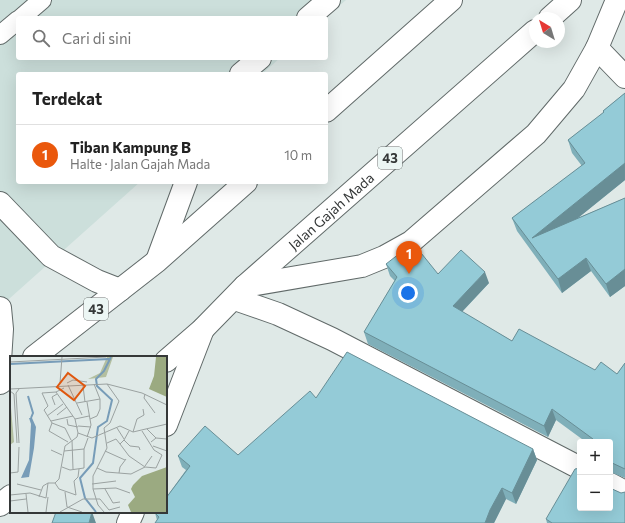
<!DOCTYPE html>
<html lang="id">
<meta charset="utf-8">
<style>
:root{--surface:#fff;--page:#f6f6f6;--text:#222;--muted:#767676;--line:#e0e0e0;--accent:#ea580c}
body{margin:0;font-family:Commissioner,sans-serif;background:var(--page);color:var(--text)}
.controls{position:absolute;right:12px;bottom:12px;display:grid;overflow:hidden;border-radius:4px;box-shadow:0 4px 16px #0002}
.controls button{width:36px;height:36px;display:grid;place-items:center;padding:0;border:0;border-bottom:1px solid var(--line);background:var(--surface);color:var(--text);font:20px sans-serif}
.compass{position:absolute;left:529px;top:12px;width:36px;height:36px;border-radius:50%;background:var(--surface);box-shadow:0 4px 16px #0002;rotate:322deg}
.you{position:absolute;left:408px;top:293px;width:14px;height:14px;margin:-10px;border:3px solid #fff;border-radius:50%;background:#1a73e8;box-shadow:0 0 0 6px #1a73e833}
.badge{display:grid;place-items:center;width:26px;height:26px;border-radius:50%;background:var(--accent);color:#fff;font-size:13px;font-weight:700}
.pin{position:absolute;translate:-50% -33px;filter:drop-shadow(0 1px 2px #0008)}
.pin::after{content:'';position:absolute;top:21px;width:14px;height:12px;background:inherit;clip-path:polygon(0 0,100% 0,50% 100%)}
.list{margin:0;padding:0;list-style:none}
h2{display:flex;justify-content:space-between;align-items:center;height:52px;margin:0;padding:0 16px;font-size:17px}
h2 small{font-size:13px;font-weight:400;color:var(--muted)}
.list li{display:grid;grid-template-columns:26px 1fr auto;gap:12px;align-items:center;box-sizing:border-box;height:60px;padding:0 16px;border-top:1px solid var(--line)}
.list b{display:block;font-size:15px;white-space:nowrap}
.list p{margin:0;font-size:13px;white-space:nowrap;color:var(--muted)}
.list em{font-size:13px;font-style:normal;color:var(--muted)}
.icon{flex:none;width:22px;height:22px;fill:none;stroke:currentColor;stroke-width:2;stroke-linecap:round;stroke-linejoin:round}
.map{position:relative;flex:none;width:625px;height:523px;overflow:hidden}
.search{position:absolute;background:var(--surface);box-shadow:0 4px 16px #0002;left:16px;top:16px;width:312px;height:44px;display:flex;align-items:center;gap:10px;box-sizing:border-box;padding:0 14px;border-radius:4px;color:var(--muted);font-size:15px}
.panel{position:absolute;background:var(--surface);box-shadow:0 4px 16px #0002;left:16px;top:72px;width:312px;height:112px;border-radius:4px}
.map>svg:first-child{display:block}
.built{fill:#ccdfdb}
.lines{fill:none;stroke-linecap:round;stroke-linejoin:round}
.service-casing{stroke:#616a69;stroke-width:20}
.minor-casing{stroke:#616a69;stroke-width:24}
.trunk-casing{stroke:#616a69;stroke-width:24}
.service{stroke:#fff;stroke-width:18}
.minor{stroke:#fff;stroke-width:22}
.trunk{stroke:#fff;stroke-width:22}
.wall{fill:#7fafb9}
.shaded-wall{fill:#688e96}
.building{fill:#94cbd7;stroke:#688e96}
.labels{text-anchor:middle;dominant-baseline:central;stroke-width:3.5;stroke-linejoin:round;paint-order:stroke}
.shield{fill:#ecf6f4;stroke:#6c7170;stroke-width:1}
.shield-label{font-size:13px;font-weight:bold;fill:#353838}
.street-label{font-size:14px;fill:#353838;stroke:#ecf6f4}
.inset-river{fill:none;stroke:#779cb8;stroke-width:2}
.inset-road{fill:none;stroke:#9ba2a1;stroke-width:1}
.view{fill:#df570e;fill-opacity:0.15;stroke:#df570e;stroke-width:2}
.inset-edge{fill:none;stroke:#353838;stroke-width:2}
</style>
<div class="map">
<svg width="625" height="523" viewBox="0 0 625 523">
<rect width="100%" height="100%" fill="#dfe9e7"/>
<path class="built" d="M0 0H346L325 18H18V58H280L262 74H18V182H140L0 307Z"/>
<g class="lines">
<defs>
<path id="service" d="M21 18 42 0
M0 35 18 20"/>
<path id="minor" d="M597 48 625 77
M0 203 51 256 97 281 120 290
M235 299 278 314 332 339 580 468
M0 308 2 329 0 361
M166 425 203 329
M610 484 625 492
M128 523 133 512"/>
<g id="trunk">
<path d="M308 18 329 0"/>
<path d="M550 18 570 0"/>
<path d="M241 74 260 58"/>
<path d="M326 111 451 0"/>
<path d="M158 258 186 182"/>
<path d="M245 286 362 266 384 257 411 242 536 134 574 89 597 48 617 0"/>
<path d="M34 357 157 261 246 182"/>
<path id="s1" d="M166 361 203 329 245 286 535 31"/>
<path d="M0 383 11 375"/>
<path d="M0 505 11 496"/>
</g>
</defs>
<use href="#service" class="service-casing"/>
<use href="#minor" class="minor-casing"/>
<use href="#trunk" class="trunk-casing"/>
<use href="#service" class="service"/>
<use href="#minor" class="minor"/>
<use href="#trunk" class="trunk"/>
</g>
<path class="wall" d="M625 93V180L578 218 625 198V286L610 297 591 271 562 293 517 231 512 218 582 166 572 153 568 140 604 113 603 111Z
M386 264 489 283 462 312 512 341 595 370 617 374 625 363V478L610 472V442H586L556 420 548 437 368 344 364 332 395 281 390 276Z
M316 398 533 449 537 460 516 504 506 499 494 523 157 520 155 513 186 470 182 467 178 456 238 455Z
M546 519 625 523H547Z"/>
<path class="shaded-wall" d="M625 163V180L537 251 532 238Z
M586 258 591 271 562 293 558 279Z
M625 269V286L610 297 606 284Z
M485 272 489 283 457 317 453 306Z
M552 409 556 420 548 437 544 426Z
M533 449 537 460 516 504 512 493Z
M502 488 506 499 494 523H485L490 510Z
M92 512 96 523H89Z"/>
<path class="building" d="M625 93V163L532 238 625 198V269L606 284 586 258 558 279 512 218 585 163 568 140 604 112 603 111Z
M413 243 438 274 461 250 485 272 453 306 512 341 519 329 595 370 601 362 617 374 625 363V469L610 462V442H591L593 439 552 409 544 426 364 332 397 277 386 264Z
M347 352 533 449 512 493 502 488 490 510 485 523H155L159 517 155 513 156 512H166V498L190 466 178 456 205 426 238 455 310 391 316 398Z
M580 468V508H610V488L621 493 625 492V523H552L546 519 575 469Z
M56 512H92L89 523H52Z"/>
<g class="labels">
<g class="shield">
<rect x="378" y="147" width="24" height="22" rx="3"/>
<rect x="84" y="298" width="24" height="22" rx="3"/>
</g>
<g class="shield-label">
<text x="390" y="158">43</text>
<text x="96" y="309">43</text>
</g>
<g class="street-label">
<text stroke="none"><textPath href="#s1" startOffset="223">Jalan Gajah Mada</textPath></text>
</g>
</g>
<g transform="translate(10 356)">
<rect width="157" height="157" fill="#dfe9e7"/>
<path d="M97 1H103L96 21 78 23 90 17ZM0 40 4 86 0 89Z" fill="#b3bfa0"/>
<path d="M146 1H157V41L139 33 144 20ZM157 111V156H121L118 149 125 141 121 133 123 129 132 120Z" fill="#9baa81"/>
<path d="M19 62H22L26 71 24 92 19 121 11 122 19 104 21 68Z" fill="#779cb8"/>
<path class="inset-river" d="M0 8 99 3M18 40 23 57 21 62M86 156 75 142 70 122 83 107 88 71 97 65 102 44 87 30 86 23 94 15 101 1"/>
<path class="inset-road" d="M0 6 96 1M50 27 52 1M57 27 63 24 77 26M58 29 72 59M73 30 75 46M0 33 97 28 132 37 157 49M0 35 4 38 7 87M46 36 32 37 38 50 34 54 42 67 39 75 58 86M135 38 134 42 145 57M77 46 81 69 77 81M67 47 90 43 84 28M45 49 42 41 47 38M47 59 57 51M37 60 53 48M57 63 58 69 68 71M65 63 79 60M80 63 87 60 90 53V43M41 65 63 60M42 67 55 72 61 84M68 70 81 71M107 72 114 83M137 73 146 82M119 75 114 84 120 90 129 91 130 94M123 76 127 63 134 59 133 53M68 77 82 82 110 70 123 76 157 68M62 84 63 113M114 84 110 88 119 100 135 111 146 112 152 99 144 94 132 75M141 86 146 82 157 83M9 87 6 37 9 33M97 87 106 83 110 88M143 90 157 95M41 94 52 99M54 95 74 93M95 95 115 104M135 110 142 100M52 111 60 114 74 112V93L78 82M87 112 96 116 121 118 135 111M0 117 8 116 9 91M109 117 110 111 116 103M45 127 49 133 66 139 64 125 68 121 69 113M7 128 31 134M82 128 106 125M83 133 106 132 120 137M95 133 103 147 110 146M55 136 57 151 72 156M16 138 18 156M0 139 20 137 36 142 38 127H45L49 123 55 90 67 81 68 77 65 63 46 36 54 32M29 141 33 130 38 127M0 145 16 143M36 156 38 141M50 156 73 143H90L99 154 110 151M94 156 88 149 83 133V120L97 92 94 72 100 67 109 45 97 28"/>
<path class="view" d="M58 17 75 30 64 44 47 31Z"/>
<rect width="157" height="157" class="inset-edge"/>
</g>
</svg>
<div class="controls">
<button>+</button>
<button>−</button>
</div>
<svg class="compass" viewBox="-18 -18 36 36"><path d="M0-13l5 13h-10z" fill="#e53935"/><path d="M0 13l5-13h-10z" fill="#767676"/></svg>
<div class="you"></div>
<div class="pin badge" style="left:409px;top:274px">1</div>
<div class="search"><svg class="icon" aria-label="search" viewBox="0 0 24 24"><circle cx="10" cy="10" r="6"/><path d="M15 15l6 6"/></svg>Cari di sini</div>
<section class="panel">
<h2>Terdekat<small></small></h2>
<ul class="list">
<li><span class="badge">1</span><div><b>Tiban Kampung B</b><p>Halte · Jalan Gajah Mada</p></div><em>10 m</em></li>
</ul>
</section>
</div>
